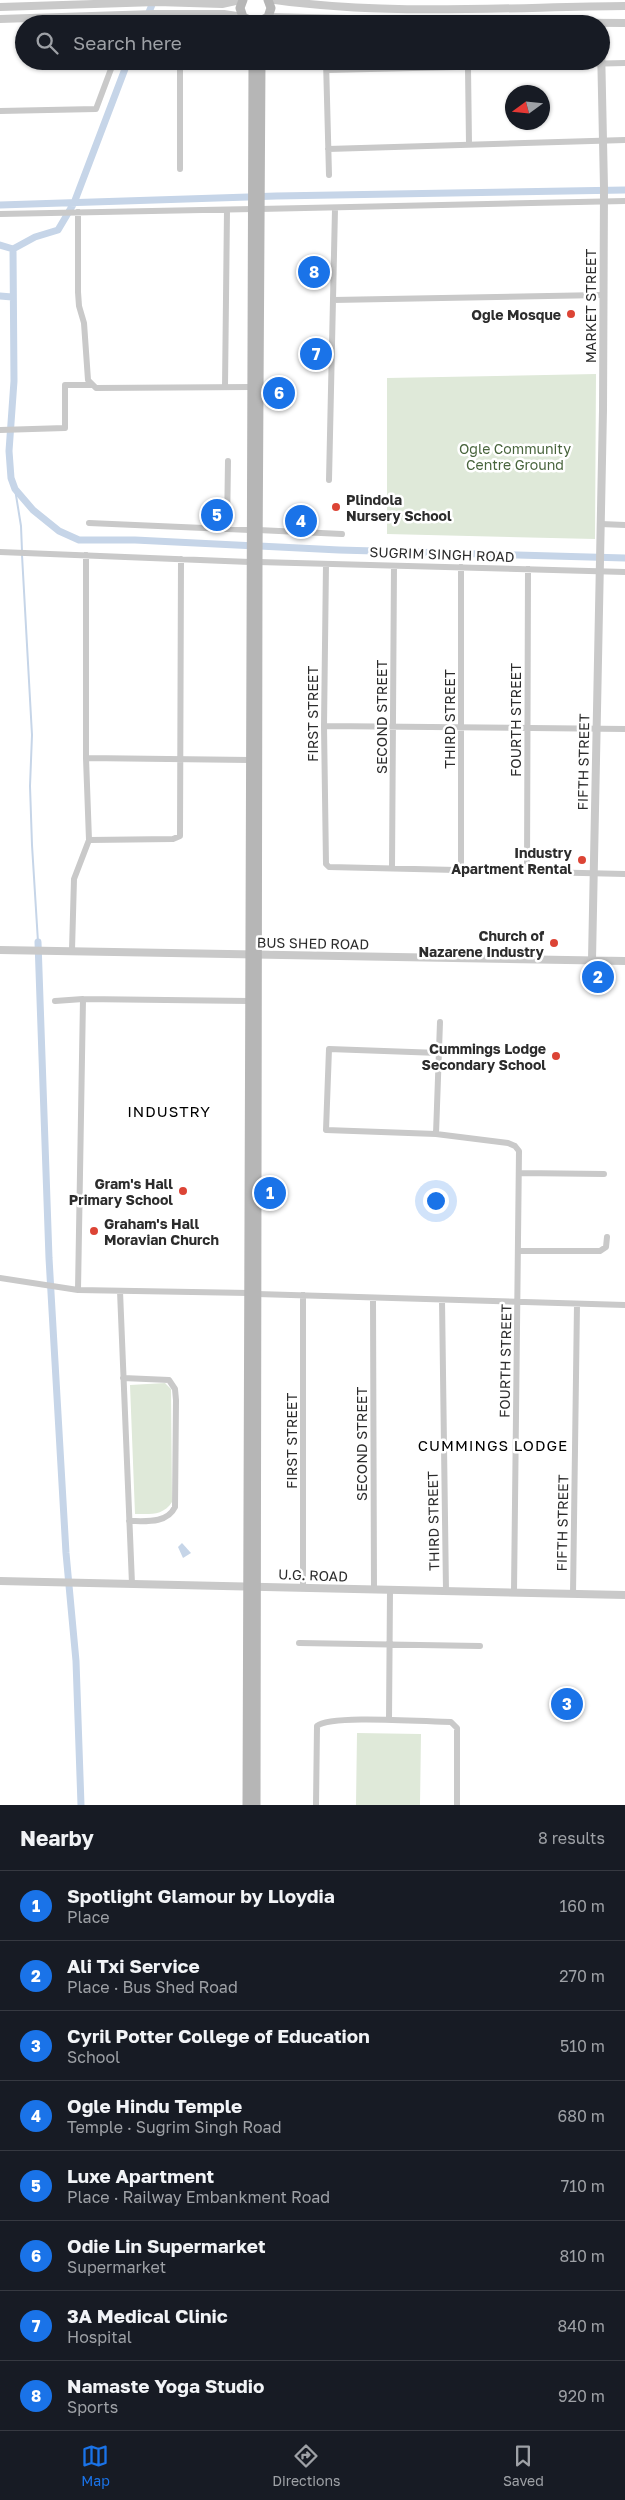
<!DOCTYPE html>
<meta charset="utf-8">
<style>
:root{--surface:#171b24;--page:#242831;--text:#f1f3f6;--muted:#9ea1a6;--line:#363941;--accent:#1a73e8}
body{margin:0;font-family:"Golos Text",sans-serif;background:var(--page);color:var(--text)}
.compass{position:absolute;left:505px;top:85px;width:45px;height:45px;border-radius:50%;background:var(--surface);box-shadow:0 1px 4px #0004;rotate:255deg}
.you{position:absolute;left:435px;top:1200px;width:18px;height:18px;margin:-12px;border:4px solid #fff;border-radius:50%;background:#1a73e8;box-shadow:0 0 0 8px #1a73e833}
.badge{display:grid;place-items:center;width:32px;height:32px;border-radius:50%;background:var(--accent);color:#fff;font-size:16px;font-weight:700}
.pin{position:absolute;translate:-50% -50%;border:2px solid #fff;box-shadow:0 1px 5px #0006}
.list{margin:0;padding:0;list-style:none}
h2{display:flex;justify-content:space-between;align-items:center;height:65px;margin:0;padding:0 20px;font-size:21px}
h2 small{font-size:16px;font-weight:400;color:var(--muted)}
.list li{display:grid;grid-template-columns:32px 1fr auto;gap:15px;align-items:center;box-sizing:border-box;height:70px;padding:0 20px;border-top:1px solid var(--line)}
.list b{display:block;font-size:19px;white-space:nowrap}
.list p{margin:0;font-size:16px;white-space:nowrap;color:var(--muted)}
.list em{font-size:16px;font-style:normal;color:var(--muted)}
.icon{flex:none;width:28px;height:28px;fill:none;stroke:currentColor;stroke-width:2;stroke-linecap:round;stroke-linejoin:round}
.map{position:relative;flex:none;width:625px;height:1805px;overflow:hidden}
.search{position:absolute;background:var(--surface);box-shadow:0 1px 4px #0004;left:15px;right:15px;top:15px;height:55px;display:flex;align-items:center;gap:12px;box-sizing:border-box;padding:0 18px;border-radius:28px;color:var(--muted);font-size:19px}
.sheet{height:625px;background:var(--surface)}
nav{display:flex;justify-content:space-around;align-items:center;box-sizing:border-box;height:70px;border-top:1px solid var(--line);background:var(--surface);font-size:14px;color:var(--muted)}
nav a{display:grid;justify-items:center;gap:2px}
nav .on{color:var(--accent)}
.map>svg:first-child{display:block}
.green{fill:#dfe9d9}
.water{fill:#c6d5e8}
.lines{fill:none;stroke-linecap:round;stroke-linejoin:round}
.stream{stroke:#c6d5e8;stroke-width:2}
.canal{stroke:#c6d5e8;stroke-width:7}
.minor{stroke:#c9c9c9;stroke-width:6}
.tertiary{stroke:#c9c9c9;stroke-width:8}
.secondary{stroke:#b6b6b6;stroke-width:9}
.poi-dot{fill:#dc4435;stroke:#fff;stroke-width:2}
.labels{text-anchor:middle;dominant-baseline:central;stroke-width:5;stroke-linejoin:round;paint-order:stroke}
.street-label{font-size:14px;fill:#2c2c2c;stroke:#fff}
.poi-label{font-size:14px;font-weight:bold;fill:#2c2c2c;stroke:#fff;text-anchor:end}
.park-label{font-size:14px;fill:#48643c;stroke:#fff}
.neighbourhood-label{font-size:15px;letter-spacing:1px;fill:#000;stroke:#fff}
</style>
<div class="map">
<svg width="625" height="1805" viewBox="0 0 625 1805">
<rect width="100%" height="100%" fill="#fff"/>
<path class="green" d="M596 374 595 539 387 534V378Z
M165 1383 171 1389 172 1502C163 1516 150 1514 135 1514L130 1385Z
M357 1733 421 1734 420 1805H356Z"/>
<path class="water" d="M182 1543 191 1553 183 1558 178 1547Z"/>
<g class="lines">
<path class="stream" d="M15 489 21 526 22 551
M22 555 32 735 30 786 32 845 38 942"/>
<path class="canal" d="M144 24 154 0
M0 205 276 196 625 190
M0 245 13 249 35 237 58 230 74 203 128 61
M13 249 14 381 9 451 11 478 15 489 33 510 59 531 79 540H135L339 550 625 558
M0 296 12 297
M38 942 49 1258 66 1553 76 1661 81 1805"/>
<path class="minor" d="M127 24 130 15
M180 24V14
M326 61 329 175
M468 68 469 144
M327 70 625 63
M0 111 96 109 114 61
M328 149 625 140
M180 169V61
M259 209 625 201
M78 212V292L79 306 84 323 88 380 96 388 251 387
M0 214 253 209
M333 300 602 295
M225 387 227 210
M0 430 65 428V385H92
M329 480 335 209
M89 523 250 530
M601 524 625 525
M227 529 228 461
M258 530 342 534
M0 552 250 562
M258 562 625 572
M326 564 324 726 326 864 329 867 625 874
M461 567V870
M324 726 625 729
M86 758 250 760
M89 840 173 839 180 836 181 559
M392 868 394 566
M527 872 528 569
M72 950 74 879 89 840 86 758V555
M55 1001 83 999 249 1001
M439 1053 329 1049 326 1130 436 1134 508 1143 515 1146 519 1151 514 1592
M436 1134 440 1022
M520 1173 604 1174
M519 1251H600L606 1247 607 1237
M0 1278 78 1290 249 1293
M78 1290 83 999
M120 1291 132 1584
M257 1294 625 1305
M373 1298 374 1589
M442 1300 446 1591
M123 1378 169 1380 175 1389 176 1400 175 1507C167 1524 145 1521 129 1521
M303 1588V1295
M573 1594 577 1304
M299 1643 480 1646
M389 1720 390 1590
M316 1805 317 1726C330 1714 428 1722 451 1722L457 1728V1805"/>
<path class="tertiary" d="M275 0C390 16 509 7 625 6
M0 7 157 2 222 4 240 0
M268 17 466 22 625 23
M0 19 153 14H224L243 17
M0 950 625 961
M592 960 603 410 604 188 601 46
M0 1581 625 1595"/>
<path class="secondary" d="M243 0 240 8 243 17 256 23 268 17 271 8 268 0
M247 1805 253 61
M256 1805 258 560 261 61"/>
</g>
<g class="poi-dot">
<circle cx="571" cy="314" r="5"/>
<circle cx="336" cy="507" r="5"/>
<circle cx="582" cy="860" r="5"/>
<circle cx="554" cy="943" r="5"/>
<circle cx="556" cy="1056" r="5"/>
<circle cx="183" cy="1191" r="5"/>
<circle cx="94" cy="1231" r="5"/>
</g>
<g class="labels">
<g class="street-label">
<text transform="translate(590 306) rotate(-90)">MARKET STREET</text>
<text transform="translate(442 554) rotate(2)">SUGRIM SINGH ROAD</text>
<text transform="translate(312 714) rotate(-90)">FIRST STREET</text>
<text transform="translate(381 717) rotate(-90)">SECOND STREET</text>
<text transform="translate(449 719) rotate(-90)">THIRD STREET</text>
<text transform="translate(515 720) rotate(-90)">FOURTH STREET</text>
<text transform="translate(583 762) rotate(-89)">FIFTH STREET</text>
<text transform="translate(313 943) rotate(1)">BUS SHED ROAD</text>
<text transform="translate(505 1361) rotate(-89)">FOURTH STREET</text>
<text transform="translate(291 1441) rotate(-90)">FIRST STREET</text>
<text transform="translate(361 1444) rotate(-90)">SECOND STREET</text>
<text transform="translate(433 1521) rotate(-91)">THIRD STREET</text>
<text transform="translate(562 1523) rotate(-89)">FIFTH STREET</text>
<text transform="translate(313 1575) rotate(2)">U.G. ROAD</text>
</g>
<g class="poi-label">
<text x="561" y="314">Ogle Mosque</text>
<text x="346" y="499" text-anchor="start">Plindola<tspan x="346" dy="16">Nursery School</tspan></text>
<text x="572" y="852">Industry<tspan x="572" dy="16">Apartment Rental</tspan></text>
<text x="544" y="935">Church of<tspan x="544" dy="16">Nazarene Industry</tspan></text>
<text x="546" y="1048">Cummings Lodge<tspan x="546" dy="16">Secondary School</tspan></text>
<text x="173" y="1183">Gram's Hall<tspan x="173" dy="16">Primary School</tspan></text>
<text x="104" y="1223" text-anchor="start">Graham's Hall<tspan x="104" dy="16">Moravian Church</tspan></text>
</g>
<g class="park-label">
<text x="515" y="448">Ogle Community<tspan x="515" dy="16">Centre Ground</tspan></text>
</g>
<g class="neighbourhood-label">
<text x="169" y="1111">INDUSTRY</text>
<text x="493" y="1445">CUMMINGS LODGE</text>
</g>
</g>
</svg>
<svg class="compass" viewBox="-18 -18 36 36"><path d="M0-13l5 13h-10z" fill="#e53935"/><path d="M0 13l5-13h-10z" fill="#9ea1a6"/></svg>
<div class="you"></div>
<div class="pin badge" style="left:270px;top:1193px">1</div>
<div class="pin badge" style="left:598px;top:977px">2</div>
<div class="pin badge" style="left:567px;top:1704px">3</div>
<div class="pin badge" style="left:301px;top:521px">4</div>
<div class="pin badge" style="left:217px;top:515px">5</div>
<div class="pin badge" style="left:279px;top:393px">6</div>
<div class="pin badge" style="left:316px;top:354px">7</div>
<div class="pin badge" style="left:314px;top:272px">8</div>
<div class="search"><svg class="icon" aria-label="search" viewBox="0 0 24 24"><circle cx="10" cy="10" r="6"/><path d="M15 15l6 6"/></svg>Search here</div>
</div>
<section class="sheet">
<h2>Nearby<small>8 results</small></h2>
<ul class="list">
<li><span class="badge">1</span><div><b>Spotlight Glamour by Lloydia</b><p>Place</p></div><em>160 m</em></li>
<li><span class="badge">2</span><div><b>Ali Txi Service</b><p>Place · Bus Shed Road</p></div><em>270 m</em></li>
<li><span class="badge">3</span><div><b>Cyril Potter College of Education</b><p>School</p></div><em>510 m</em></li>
<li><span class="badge">4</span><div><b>Ogle Hindu Temple</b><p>Temple · Sugrim Singh Road</p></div><em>680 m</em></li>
<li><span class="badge">5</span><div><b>Luxe Apartment</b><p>Place · Railway Embankment Road</p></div><em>710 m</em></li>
<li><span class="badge">6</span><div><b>Odie Lin Supermarket</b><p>Supermarket</p></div><em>810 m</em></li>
<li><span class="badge">7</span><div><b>3A Medical Clinic</b><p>Hospital</p></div><em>840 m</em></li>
<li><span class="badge">8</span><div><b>Namaste Yoga Studio</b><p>Sports</p></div><em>920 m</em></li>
</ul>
</section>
<nav>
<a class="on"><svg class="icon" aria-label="map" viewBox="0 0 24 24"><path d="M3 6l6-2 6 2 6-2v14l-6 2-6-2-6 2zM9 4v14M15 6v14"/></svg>Map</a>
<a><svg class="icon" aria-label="directions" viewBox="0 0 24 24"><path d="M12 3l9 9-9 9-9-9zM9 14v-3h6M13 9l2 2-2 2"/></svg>Directions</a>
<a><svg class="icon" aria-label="saved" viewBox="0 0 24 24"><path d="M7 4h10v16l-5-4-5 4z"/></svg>Saved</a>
</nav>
